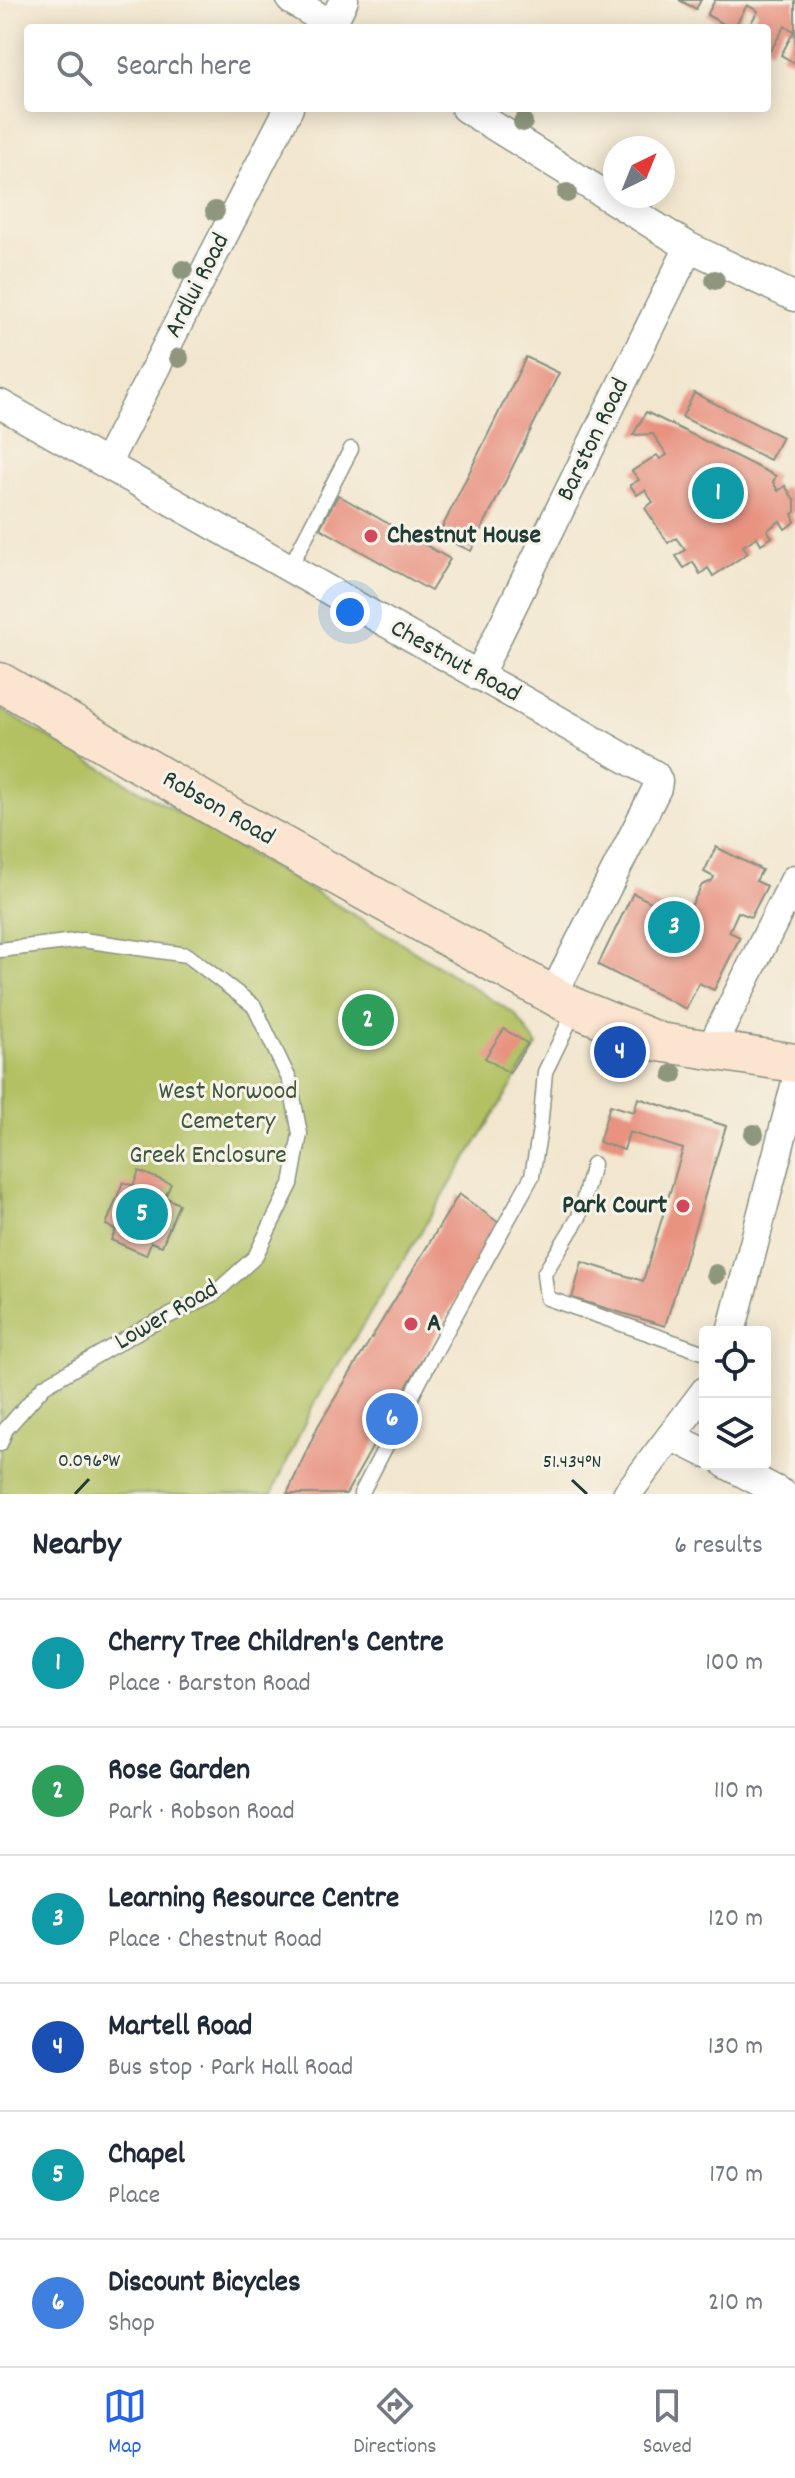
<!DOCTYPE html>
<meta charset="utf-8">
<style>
:root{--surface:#fff;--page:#f2f2f3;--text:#1f2937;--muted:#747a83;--line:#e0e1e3;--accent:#2563eb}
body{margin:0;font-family:Dekko,sans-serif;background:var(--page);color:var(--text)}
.controls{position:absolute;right:24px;bottom:24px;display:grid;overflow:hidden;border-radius:8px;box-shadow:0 4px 20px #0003}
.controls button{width:72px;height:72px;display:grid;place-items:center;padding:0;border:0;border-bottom:2px solid var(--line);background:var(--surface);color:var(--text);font:40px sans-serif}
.compass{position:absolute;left:603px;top:136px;width:72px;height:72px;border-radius:50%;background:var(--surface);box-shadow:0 4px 20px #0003;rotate:43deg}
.you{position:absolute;left:350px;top:612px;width:28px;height:28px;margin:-20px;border:6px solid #fff;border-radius:50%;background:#1a73e8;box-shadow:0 0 0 12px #1a73e833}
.badge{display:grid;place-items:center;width:52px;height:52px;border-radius:50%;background:var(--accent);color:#fff;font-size:26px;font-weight:700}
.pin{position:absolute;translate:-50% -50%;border:4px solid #fff;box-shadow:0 2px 8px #0006}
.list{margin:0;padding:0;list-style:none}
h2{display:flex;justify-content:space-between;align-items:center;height:104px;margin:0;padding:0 32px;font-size:34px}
h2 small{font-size:26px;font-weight:400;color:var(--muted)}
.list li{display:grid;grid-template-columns:52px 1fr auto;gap:24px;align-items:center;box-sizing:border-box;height:128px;padding:0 32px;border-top:2px solid var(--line)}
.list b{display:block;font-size:30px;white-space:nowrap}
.list p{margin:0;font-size:26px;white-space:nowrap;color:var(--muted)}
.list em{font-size:26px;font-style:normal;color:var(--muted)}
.icon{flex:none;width:44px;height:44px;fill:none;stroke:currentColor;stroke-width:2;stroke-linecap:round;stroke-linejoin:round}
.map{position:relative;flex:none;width:795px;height:1494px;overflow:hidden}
.search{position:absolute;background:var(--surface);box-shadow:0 4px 20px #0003;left:24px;right:24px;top:24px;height:88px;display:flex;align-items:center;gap:20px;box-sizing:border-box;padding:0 28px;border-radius:8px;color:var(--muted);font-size:30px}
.sheet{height:872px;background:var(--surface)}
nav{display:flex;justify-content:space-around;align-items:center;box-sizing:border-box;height:112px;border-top:2px solid var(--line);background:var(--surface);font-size:22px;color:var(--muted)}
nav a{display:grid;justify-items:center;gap:4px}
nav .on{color:var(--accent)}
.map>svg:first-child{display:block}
.green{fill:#b3c163;stroke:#697f4c;stroke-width:2}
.building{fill:#e89280}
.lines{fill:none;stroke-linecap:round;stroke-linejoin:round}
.lane-casing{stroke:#889281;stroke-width:17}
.street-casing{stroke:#889281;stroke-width:31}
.secondary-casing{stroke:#889281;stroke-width:41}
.lane{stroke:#fff;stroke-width:14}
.street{stroke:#fff;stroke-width:28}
.secondary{stroke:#fce5d0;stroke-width:38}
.tree{fill:#8e977e}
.ticks{fill:none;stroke:#1f3d34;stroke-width:3}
.poi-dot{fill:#d1495b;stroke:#f7f3e8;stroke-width:3}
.labels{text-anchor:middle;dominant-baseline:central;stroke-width:6;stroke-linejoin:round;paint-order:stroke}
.street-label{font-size:26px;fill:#1f3d34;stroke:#f7f3e8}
.poi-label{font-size:26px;font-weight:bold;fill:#1f3d34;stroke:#f7f3e8;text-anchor:start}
.park-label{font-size:26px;fill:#3d573d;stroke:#f7f3e8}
.ticks-label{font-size:20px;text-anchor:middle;fill:#1f3d34;stroke:#f7f3e8;stroke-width:6;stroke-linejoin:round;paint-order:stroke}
</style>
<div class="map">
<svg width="795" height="1494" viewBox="0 0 795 1494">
<rect width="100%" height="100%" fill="#f7f3e8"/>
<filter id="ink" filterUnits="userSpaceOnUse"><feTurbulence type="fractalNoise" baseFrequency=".0125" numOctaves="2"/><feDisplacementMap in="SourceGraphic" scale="16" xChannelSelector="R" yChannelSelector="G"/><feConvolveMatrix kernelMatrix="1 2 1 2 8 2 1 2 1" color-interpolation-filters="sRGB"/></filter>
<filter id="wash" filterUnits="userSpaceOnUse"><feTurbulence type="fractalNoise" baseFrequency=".006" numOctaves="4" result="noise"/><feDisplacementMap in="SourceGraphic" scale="32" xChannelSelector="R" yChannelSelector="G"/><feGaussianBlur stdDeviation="1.8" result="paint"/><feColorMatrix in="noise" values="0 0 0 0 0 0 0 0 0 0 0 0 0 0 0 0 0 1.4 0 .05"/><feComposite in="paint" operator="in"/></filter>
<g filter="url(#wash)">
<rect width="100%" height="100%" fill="#f2e6ce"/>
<path class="green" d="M0 709 397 940 515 1014 537 1045 312 1407 272 1494H0Z"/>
<g id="blocks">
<path class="building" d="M679 0H701L696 9Z
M715 0H795V63L781 55 794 31 785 26 771 50 767 48V28H748L758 11 747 5 734 28H731L707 15Z
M526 357 559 373 471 551 438 536Z
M694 393 782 437 770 460 682 417Z
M646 412 776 476 773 482 778 491 785 486 795 501V512L792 514 795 522 785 529 780 521 767 530 772 537 761 544 757 537 743 546 748 553 713 576 708 568 700 574 693 562 684 568 676 556 685 550 676 538 668 543 645 508 653 502 645 490 637 495 630 485 639 480 632 471 657 455 660 459 667 455 653 434 633 435Z
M338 495 450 559 431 591 320 528Z
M716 847 762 870 756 881 767 886 751 917 738 912 729 932 740 937 714 990 699 983 686 1009 598 965 633 893 691 922 694 915 691 906 702 885 712 881 714 877 704 872Z
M504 1029 528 1044 509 1073 485 1058Z
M638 1098 726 1126 665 1326 572 1298 582 1262 643 1281 683 1149 629 1132 624 1150 599 1142 610 1105 634 1112Z
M139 1171 171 1184 165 1197 179 1204 162 1246 151 1242 146 1255 111 1240 116 1230 106 1225 123 1182 133 1186Z
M459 1194 499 1223 346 1494H287L318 1426Z"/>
</g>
</g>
<g filter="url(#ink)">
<use href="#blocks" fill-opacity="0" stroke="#889281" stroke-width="2"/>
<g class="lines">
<defs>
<path id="lane" d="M289 569 351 449
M0 950 83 940 187 955 254 1006 290 1081 300 1134 291 1184 255 1257 214 1294 146 1327 44 1386 6 1429 0 1444
M593 1164 579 1217 544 1274 547 1298 705 1353
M361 1494 431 1359 532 1176 540 1129 545 1072 576 1008"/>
<path id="street" d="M291 0 337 28
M330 28 344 0
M465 108 689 247 795 297
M0 404 655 775 658 781 657 788 553 995
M106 464 289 108
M478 676 689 247
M710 1050 795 879
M731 1332 795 1086
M671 1436 705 1453
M726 1464 783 1494
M627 1494 705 1391"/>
<path id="secondary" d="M0 682 231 817 576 1008 659 1042 795 1063"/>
</defs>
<use href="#lane" class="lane-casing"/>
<use href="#street" class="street-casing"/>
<use href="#secondary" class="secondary-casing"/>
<use href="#lane" class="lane"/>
<use href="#street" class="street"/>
<use href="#secondary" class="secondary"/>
</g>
<g class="tree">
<circle cx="523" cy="122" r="10"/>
<circle cx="567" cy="193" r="10"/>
<circle cx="215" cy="211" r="10"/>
<circle cx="183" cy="270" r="10"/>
<circle cx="715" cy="280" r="10"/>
<circle cx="179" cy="358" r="10"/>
<circle cx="673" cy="1074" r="10"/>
<circle cx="754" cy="1134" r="10"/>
<circle cx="716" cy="1274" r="10"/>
</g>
</g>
<path class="ticks" d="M572 1480 587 1494M75 1494 89 1479"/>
<g class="poi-dot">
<circle cx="371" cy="536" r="8"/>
<circle cx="683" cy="1206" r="8"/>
<circle cx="411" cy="1324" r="8"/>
</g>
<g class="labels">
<g class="street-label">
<text transform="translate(198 286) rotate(-63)">Ardlui Road</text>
<text transform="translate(594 440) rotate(-64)">Barston Road</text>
<text transform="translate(455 662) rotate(29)">Chestnut Road</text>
<text transform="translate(218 809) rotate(30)">Robson Road</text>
<text transform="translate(167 1316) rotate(-30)">Lower Road</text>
</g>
<g class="poi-label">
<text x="387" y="536">Chestnut House</text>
<text x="667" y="1206" text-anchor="end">Park Court</text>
<text x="427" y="1324">A</text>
</g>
<g class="park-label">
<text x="228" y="1092">West Norwood<tspan x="228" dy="30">Cemetery</tspan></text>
<text x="208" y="1156">Greek Enclosure</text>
</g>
</g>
<g class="ticks-label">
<text x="89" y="1466">0.096°W</text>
<text x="572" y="1467">51.434°N</text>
</g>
</svg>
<div class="controls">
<button><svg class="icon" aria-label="locate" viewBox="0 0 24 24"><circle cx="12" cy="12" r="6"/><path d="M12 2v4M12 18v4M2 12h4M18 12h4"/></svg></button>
<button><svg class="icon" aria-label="layers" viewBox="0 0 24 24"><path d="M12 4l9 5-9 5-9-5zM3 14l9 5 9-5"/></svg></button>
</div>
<svg class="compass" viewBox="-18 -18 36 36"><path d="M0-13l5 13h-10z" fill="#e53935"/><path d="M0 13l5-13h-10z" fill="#747a83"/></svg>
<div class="you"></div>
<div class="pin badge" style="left:718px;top:493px;background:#0f9aa8">1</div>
<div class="pin badge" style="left:368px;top:1020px;background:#2e9e5b">2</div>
<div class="pin badge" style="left:674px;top:927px;background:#0f9aa8">3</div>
<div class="pin badge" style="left:620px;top:1052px;background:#1a4fb4">4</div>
<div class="pin badge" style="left:142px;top:1214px;background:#0f9aa8">5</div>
<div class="pin badge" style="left:392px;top:1419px;background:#3f7fe0">6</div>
<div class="search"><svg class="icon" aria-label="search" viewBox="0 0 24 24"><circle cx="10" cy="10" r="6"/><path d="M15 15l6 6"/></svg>Search here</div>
</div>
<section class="sheet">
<h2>Nearby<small>6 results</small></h2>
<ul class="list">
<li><span class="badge" style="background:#0f9aa8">1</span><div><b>Cherry Tree Children's Centre</b><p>Place · Barston Road</p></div><em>100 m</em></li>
<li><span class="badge" style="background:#2e9e5b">2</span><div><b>Rose Garden</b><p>Park · Robson Road</p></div><em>110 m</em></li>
<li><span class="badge" style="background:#0f9aa8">3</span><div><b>Learning Resource Centre</b><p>Place · Chestnut Road</p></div><em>120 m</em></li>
<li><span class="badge" style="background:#1a4fb4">4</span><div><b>Martell Road</b><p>Bus stop · Park Hall Road</p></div><em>130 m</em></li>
<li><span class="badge" style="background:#0f9aa8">5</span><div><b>Chapel</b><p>Place</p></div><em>170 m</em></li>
<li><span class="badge" style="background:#3f7fe0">6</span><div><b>Discount Bicycles</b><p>Shop</p></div><em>210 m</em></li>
</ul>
</section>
<nav>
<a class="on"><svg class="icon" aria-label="map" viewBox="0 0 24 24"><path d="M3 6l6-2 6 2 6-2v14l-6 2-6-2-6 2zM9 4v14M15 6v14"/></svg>Map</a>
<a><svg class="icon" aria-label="directions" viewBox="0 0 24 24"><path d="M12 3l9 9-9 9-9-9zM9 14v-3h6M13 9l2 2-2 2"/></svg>Directions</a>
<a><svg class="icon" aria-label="saved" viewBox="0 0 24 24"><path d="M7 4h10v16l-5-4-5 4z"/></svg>Saved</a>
</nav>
